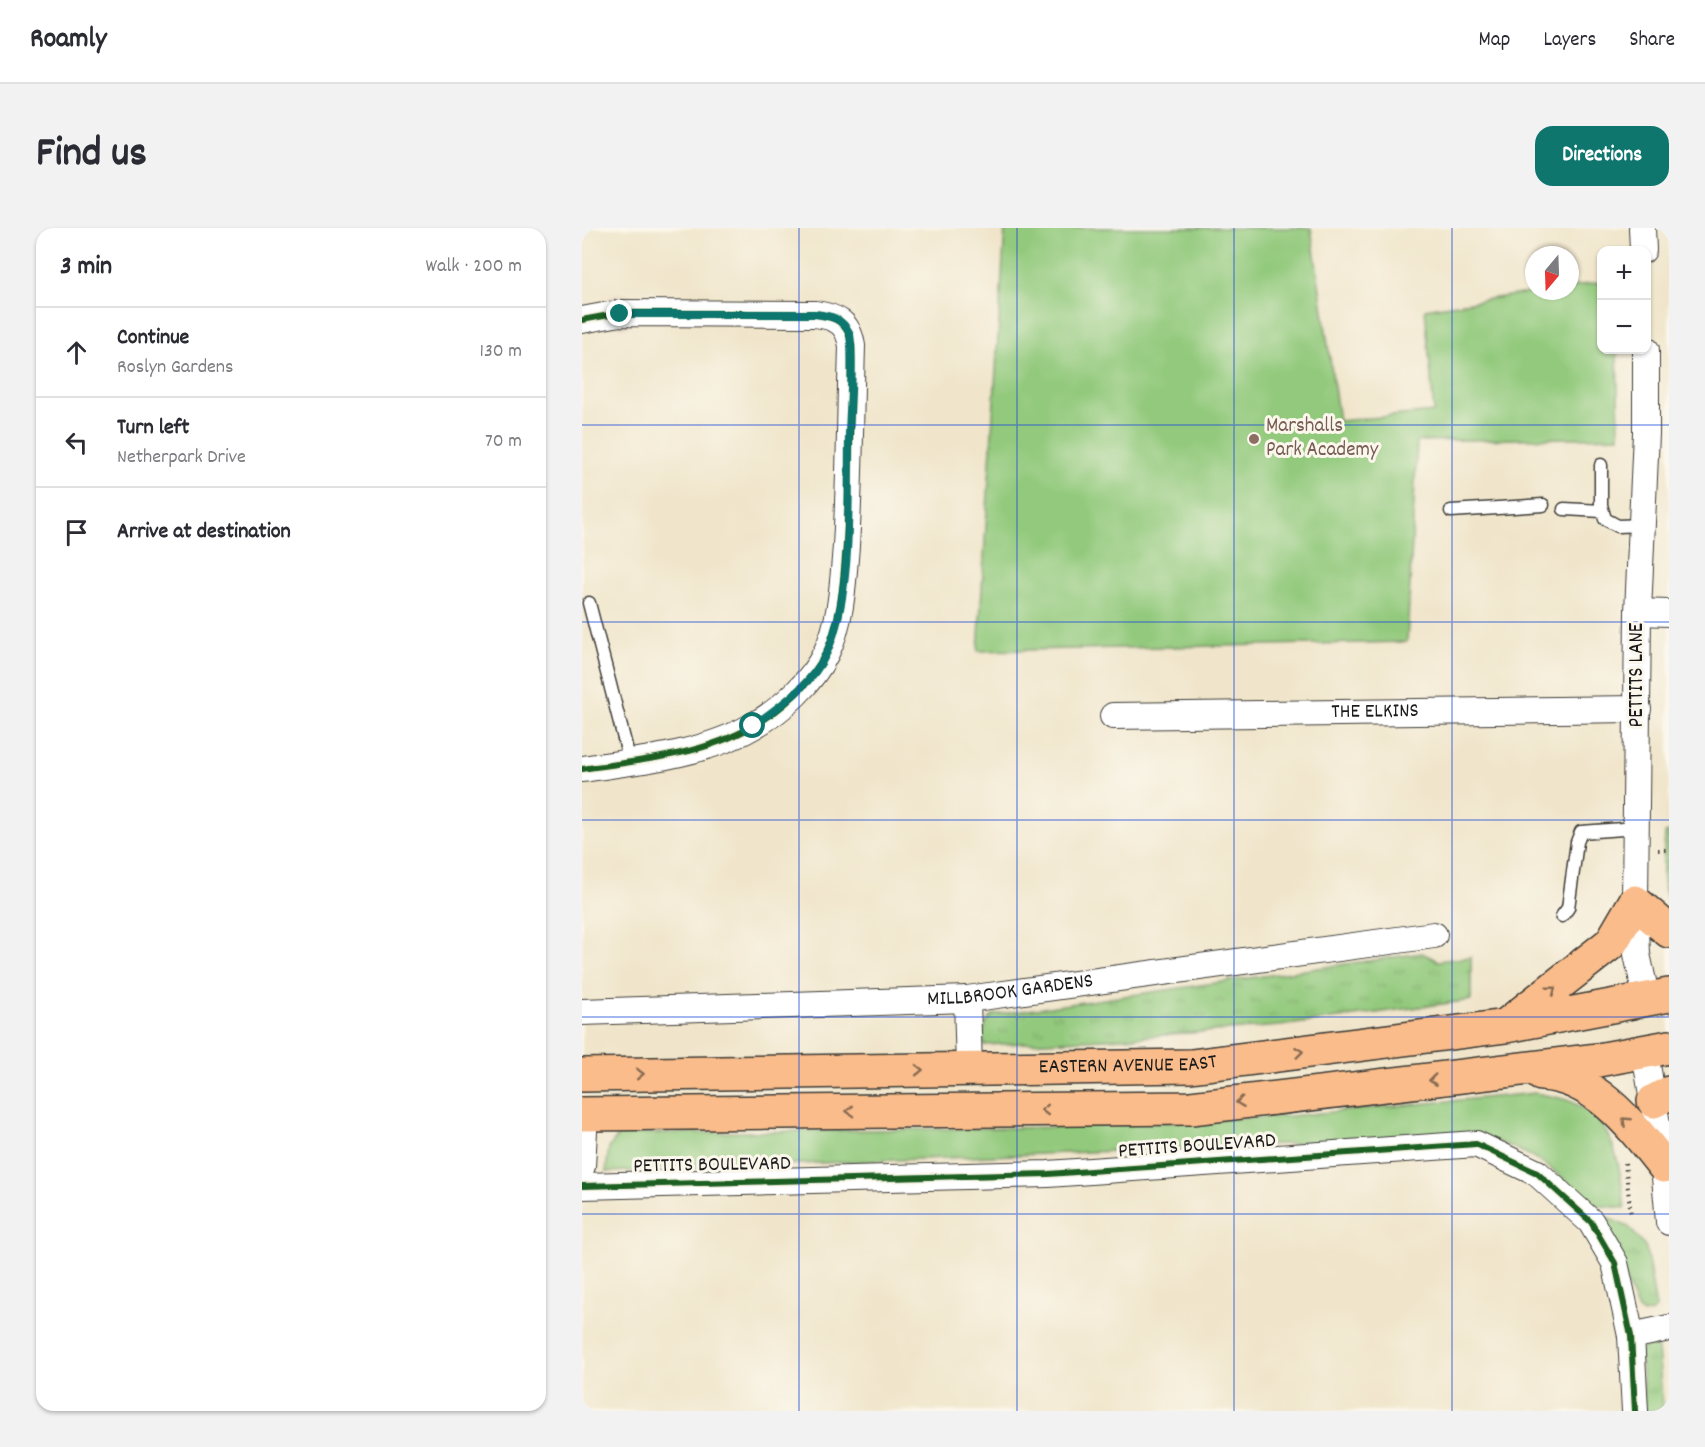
<!DOCTYPE html>
<meta charset="utf-8">
<style>
:root{--surface:#fff;--page:#f2f2f3;--text:#2b2b33;--muted:#7c7c81;--line:#e1e1e2;--accent:#0f766e}
body{margin:0;font-family:Dekko,sans-serif;background:var(--page);color:var(--text)}
.controls{position:absolute;right:18px;top:18px;display:grid;overflow:hidden;border-radius:12px;box-shadow:0 2px 4px #0004}
.controls button{width:54px;height:54px;display:grid;place-items:center;padding:0;border:0;border-bottom:2px solid var(--line);background:var(--surface);color:var(--text);font:30px sans-serif}
.compass{position:absolute;left:943px;top:18px;width:54px;height:54px;border-radius:50%;background:var(--surface);box-shadow:0 2px 4px #0004;rotate:199deg}
.stop{position:absolute;width:18px;height:18px;margin:-14px;border:4px solid #0f766e;border-radius:50%;background:#fff}
.stop.end{background:#0f766e;border-color:#fff;box-shadow:0 2px 6px #0008}
.list{margin:0;padding:0;list-style:none}
h2{display:flex;justify-content:space-between;align-items:center;height:78px;margin:0;padding:0 24px;font-size:26px}
h2 small{font-size:20px;font-weight:400;color:var(--muted)}
.list li{display:grid;grid-template-columns:39px 1fr auto;gap:18px;align-items:center;box-sizing:border-box;height:90px;padding:0 24px;border-top:2px solid var(--line)}
.list b{display:block;font-size:22px;white-space:nowrap}
.list p{margin:0;font-size:20px;white-space:nowrap;color:var(--muted)}
.list em{font-size:20px;font-style:normal;color:var(--muted)}
.icon{flex:none;width:33px;height:33px;fill:none;stroke:currentColor;stroke-width:2;stroke-linecap:round;stroke-linejoin:round}
.map{position:relative;flex:none;width:1087px;height:1183px;overflow:hidden;border-radius:18px}
header{display:flex;align-items:center;gap:36px;box-sizing:border-box;height:84px;padding:0 30px;background:var(--surface);border-bottom:2px solid var(--line)}
header strong{font-size:28px}
nav{display:flex;gap:33px;margin-inline-start:auto;font-size:21px}
.intro{display:flex;align-items:center;justify-content:space-between;box-sizing:border-box;height:144px;padding:0 36px}
h1{margin:0;font-size:42px}
.button{padding:15px 27px;border-radius:18px;background:var(--accent);color:#fff;font-size:21px;font-weight:700}
main{display:flex;gap:36px;padding:0 36px}
aside{flex:1;background:var(--surface);border-radius:18px;box-shadow:0 2px 4px #0004}
.map>svg:first-child{display:block}
.grass{fill:url(#grass-tufts);stroke:#57724c;stroke-width:1.5}
.park{fill:#92c97b;stroke:#57724c;stroke-width:1.5}
.lines{fill:none;stroke-linecap:round;stroke-linejoin:round}
.service-casing{stroke:#3c3a36;stroke-width:15}
.minor-casing{stroke:#3c3a36;stroke-width:28}
.trunk-casing{stroke:#3c3a36;stroke-width:36}
.path{stroke:#3c3a36;stroke-width:4;stroke-dasharray:1.5 4.5;stroke-linecap:butt}
.service{stroke:#fff;stroke-width:12}
.minor{stroke:#fff;stroke-width:26}
.trunk{stroke:#f9bc8a;stroke-width:33}
.cycleway-casing{stroke:#fbf7ec;stroke-width:10}
.cycleway{stroke:#1b5e20;stroke-width:6}
.oneway{stroke:#8a6c53}
.route{stroke:#0f766e;stroke-width:8}
.grid{fill:none;stroke:#1d4ed8;stroke-width:1.5;stroke-opacity:0.55}
.education-dot{fill:#8d6e63;stroke:#fbf7ec;stroke-width:2}
.labels{text-anchor:middle;dominant-baseline:central;stroke-width:6;stroke-linejoin:round;paint-order:stroke}
.education-label{font-size:21px;fill:#785e54;stroke:#fbf7ec;text-anchor:start}
.street-label{font-size:21px;fill:#1c1c1c;stroke:#fbf7ec}
</style>
<header>
<strong>Roamly</strong>
<nav><a>Map</a><a>Layers</a><a>Share</a></nav>
</header>
<div class="intro"><h1>Find us</h1><a class="button">Directions</a></div>
<main>
<aside>
<h2>3 min<small>Walk · 200 m</small></h2>
<ul class="list">
<li><svg class="icon" aria-label="ahead" viewBox="0 0 24 24"><path d="M12 20V5M6 11l6-6 6 6"/></svg><div><b>Continue</b><p>Roslyn Gardens</p></div><em>130 m</em></li>
<li><svg class="icon" aria-label="left" viewBox="0 0 24 24"><path d="M17 20v-9H6M10 6l-5 5 5 5"/></svg><div><b>Turn left</b><p>Netherpark Drive</p></div><em>70 m</em></li>
<li><svg class="icon" aria-label="arrive" viewBox="0 0 24 24"><path d="M6 21V4h12l-3 4 3 4H6"/></svg><div><b>Arrive at destination</b></div></li>
</ul>
</aside>
<div class="map">
<svg width="1087" height="1183" viewBox="0 0 1087 1183">
<defs>
<pattern id="grass-tufts" width="24" height="20" patternUnits="userSpaceOnUse" patternTransform="scale(1.5)"><rect width="24" height="20" fill="#92c97b"/><path d="M3 7l-1-3M5 7V3M7 7l1-3M15 17l-1-3M17 17v-4M19 17l1-3" fill="none" stroke="#7dac6a"/></pattern>
</defs>
<rect width="100%" height="100%" fill="#fbf7ec"/>
<filter id="ink" filterUnits="userSpaceOnUse"><feTurbulence type="fractalNoise" baseFrequency=".0167" numOctaves="2"/><feDisplacementMap in="SourceGraphic" scale="12" xChannelSelector="R" yChannelSelector="G"/><feConvolveMatrix kernelMatrix="1 2 1 2 8 2 1 2 1" color-interpolation-filters="sRGB"/></filter>
<filter id="wash" filterUnits="userSpaceOnUse"><feTurbulence type="fractalNoise" baseFrequency=".008" numOctaves="4" result="noise"/><feDisplacementMap in="SourceGraphic" scale="24" xChannelSelector="R" yChannelSelector="G"/><feGaussianBlur stdDeviation="1.35" result="paint"/><feColorMatrix in="noise" values="0 0 0 0 0 0 0 0 0 0 0 0 0 0 0 0 0 1.4 0 .05"/><feComposite in="paint" operator="in"/></filter>
<g filter="url(#wash)">
<rect width="100%" height="100%" fill="#f0e5ca"/>
<path class="grass" d="M1087 604V674C1077 654 1082 627 1083 605Z
M840 725 856 733 889 729V772L698 798 542 810 402 817C400 804 401 796 411 787Z
M1016 986 1047 999 1064 1020 1074 1080 1070 1084 1061 1086 1056 1082Z
M1066 1118 1076 1120 1081 1183H1063L1058 1123Z"/>
<path class="park" d="M423 0H729L757 193 852 184 843 81 959 63H988V59L1019 54 1020 122H1035L1037 209 835 213 825 414 396 423Z
M954 865C965 868 980 869 990 874 1035 896 1037 936 1043 980L1010 977C974 941 947 921 896 908L24 944 27 920 37 906 485 899 707 888Z"/>
</g>
<g filter="url(#ink)">
<g class="lines">
<defs>
<path id="service" d="M1019 237V277L1023 291 1036 298 1061 297
M982 281 1020 283
M869 283 961 277
M7 375 48 534
M980 688 986 680 995 614 999 604 1055 600"/>
<g id="minor">
<path d="M1060 0 1061 22"/>
<path d="M0 92 38 85 233 86C255 89 266 94 270 118 268 184 268 251 264 318 261 352 260 393 244 425 230 454 200 482 171 498 121 527 56 533 0 541"/>
<path d="M1064 122V205L1056 384 1053 674 1055 726 1065 772"/>
<path d="M1056 384 1087 385"/>
<path id="s1" d="M531 488 1056 481"/>
<path d="M385 771 387 841"/>
<path id="s2" d="M0 784 385 771 852 707"/>
<path d="M1063 825 1082 938 1087 994"/>
<path d="M0 938 3 886"/>
<path d="M0 958 466 946 894 916 955 945 1009 994 1033 1035 1049 1108 1053 1183"/>
<path d="M1049 1108 1087 1100"/>
</g>
<g id="trunk">
<path d="M927 795 1029 715 1053 674 1087 703"/>
<path d="M959 846C1013 848 1051 899 1082 938"/>
<path id="s3" d="M0 847 609 838 924 798 1087 767"/>
<path d="M1072 873 1087 865"/>
<path d="M0 886 609 880 1016 832 1087 819"/>
</g>
</defs>
<use href="#service" class="service-casing"/>
<use href="#minor" class="minor-casing"/>
<use href="#trunk" class="trunk-casing"/>
<path class="path" d="M1076 622H1087
M1043 935 1049 988"/>
<use href="#service" class="service"/>
<use href="#minor" class="minor"/>
<use href="#trunk" class="trunk"/>
<defs>
<path id="cycleway" d="M0 92 38 85 233 86C255 89 266 94 270 118 268 184 268 251 264 318 261 352 260 393 244 425 230 454 200 482 171 498 121 527 56 533 0 541
M0 958 466 946 894 916 955 945 1009 994 1033 1035 1049 1108 1053 1183"/>
</defs>
<use href="#cycleway" class="cycleway-casing"/>
<use href="#cycleway" class="cycleway"/>
</g>
<defs><path id="oneway-chevron" d="M-2-3.5L2.5 0L-2 3.5" fill="none" stroke-width="1.6" stroke-linecap="round" stroke-linejoin="round" transform="scale(1.5)"/></defs>
<g class="oneway">
<use href="#oneway-chevron" transform="translate(970 762) rotate(-38)"/>
<use href="#oneway-chevron" transform="translate(717 824) rotate(-7)"/>
<use href="#oneway-chevron" transform="translate(337 842) rotate(-1)"/>
<use href="#oneway-chevron" transform="translate(58 846) rotate(-1)"/>
<use href="#oneway-chevron" transform="translate(851 852) rotate(173)"/>
<use href="#oneway-chevron" transform="translate(658 874) rotate(173)"/>
<use href="#oneway-chevron" transform="translate(463 882) rotate(179)"/>
<use href="#oneway-chevron" transform="translate(268 883) rotate(179)"/>
<use href="#oneway-chevron" transform="translate(1044 893) rotate(-137)"/>
</g>
</g>
<g class="lines" filter="url(#ink)">
<path class="route" d="M38 86H233C250 88 260 90 268 106 272 138 268 173 267 206 266 270 271 366 245 424 230 457 199 477 171 498"/>
</g>
<path class="grid" d="M217 0V1183M435 0V1183M652 0V1183M870 0V1183M0 197H1087M0 394H1087M0 592H1087M0 789H1087M0 986H1087"/>
<circle class="education-dot" cx="672" cy="211" r="6"/>
<g class="labels">
<g class="education-label">
<text x="684" y="199">Marshalls<tspan x="684" dy="24">Park Academy</tspan></text>
</g>
<g class="street-label">
<text transform="translate(1056 447) rotate(-90)">PETTITS LANE</text>
<text stroke="none"><textPath href="#s1" startOffset="262">THE ELKINS</textPath></text>
<text stroke="none"><textPath href="#s2" startOffset="429">MILLBROOK GARDENS</textPath></text>
<text stroke="none"><textPath href="#s3" startOffset="546">EASTERN AVENUE EAST</textPath></text>
<text transform="translate(615 919) rotate(-4)">PETTITS BOULEVARD</text>
<text transform="translate(130 938) rotate(-1)">PETTITS BOULEVARD</text>
</g>
</g>
</svg>
<div class="controls">
<button>+</button>
<button>−</button>
</div>
<svg class="compass" viewBox="-18 -18 36 36"><path d="M0-13l5 13h-10z" fill="#e53935"/><path d="M0 13l5-13h-10z" fill="#7c7c81"/></svg>
<div class="stop" style="left:171px;top:498px"></div>
<div class="stop end" style="left:38px;top:86px"></div>
</div>
</main>
